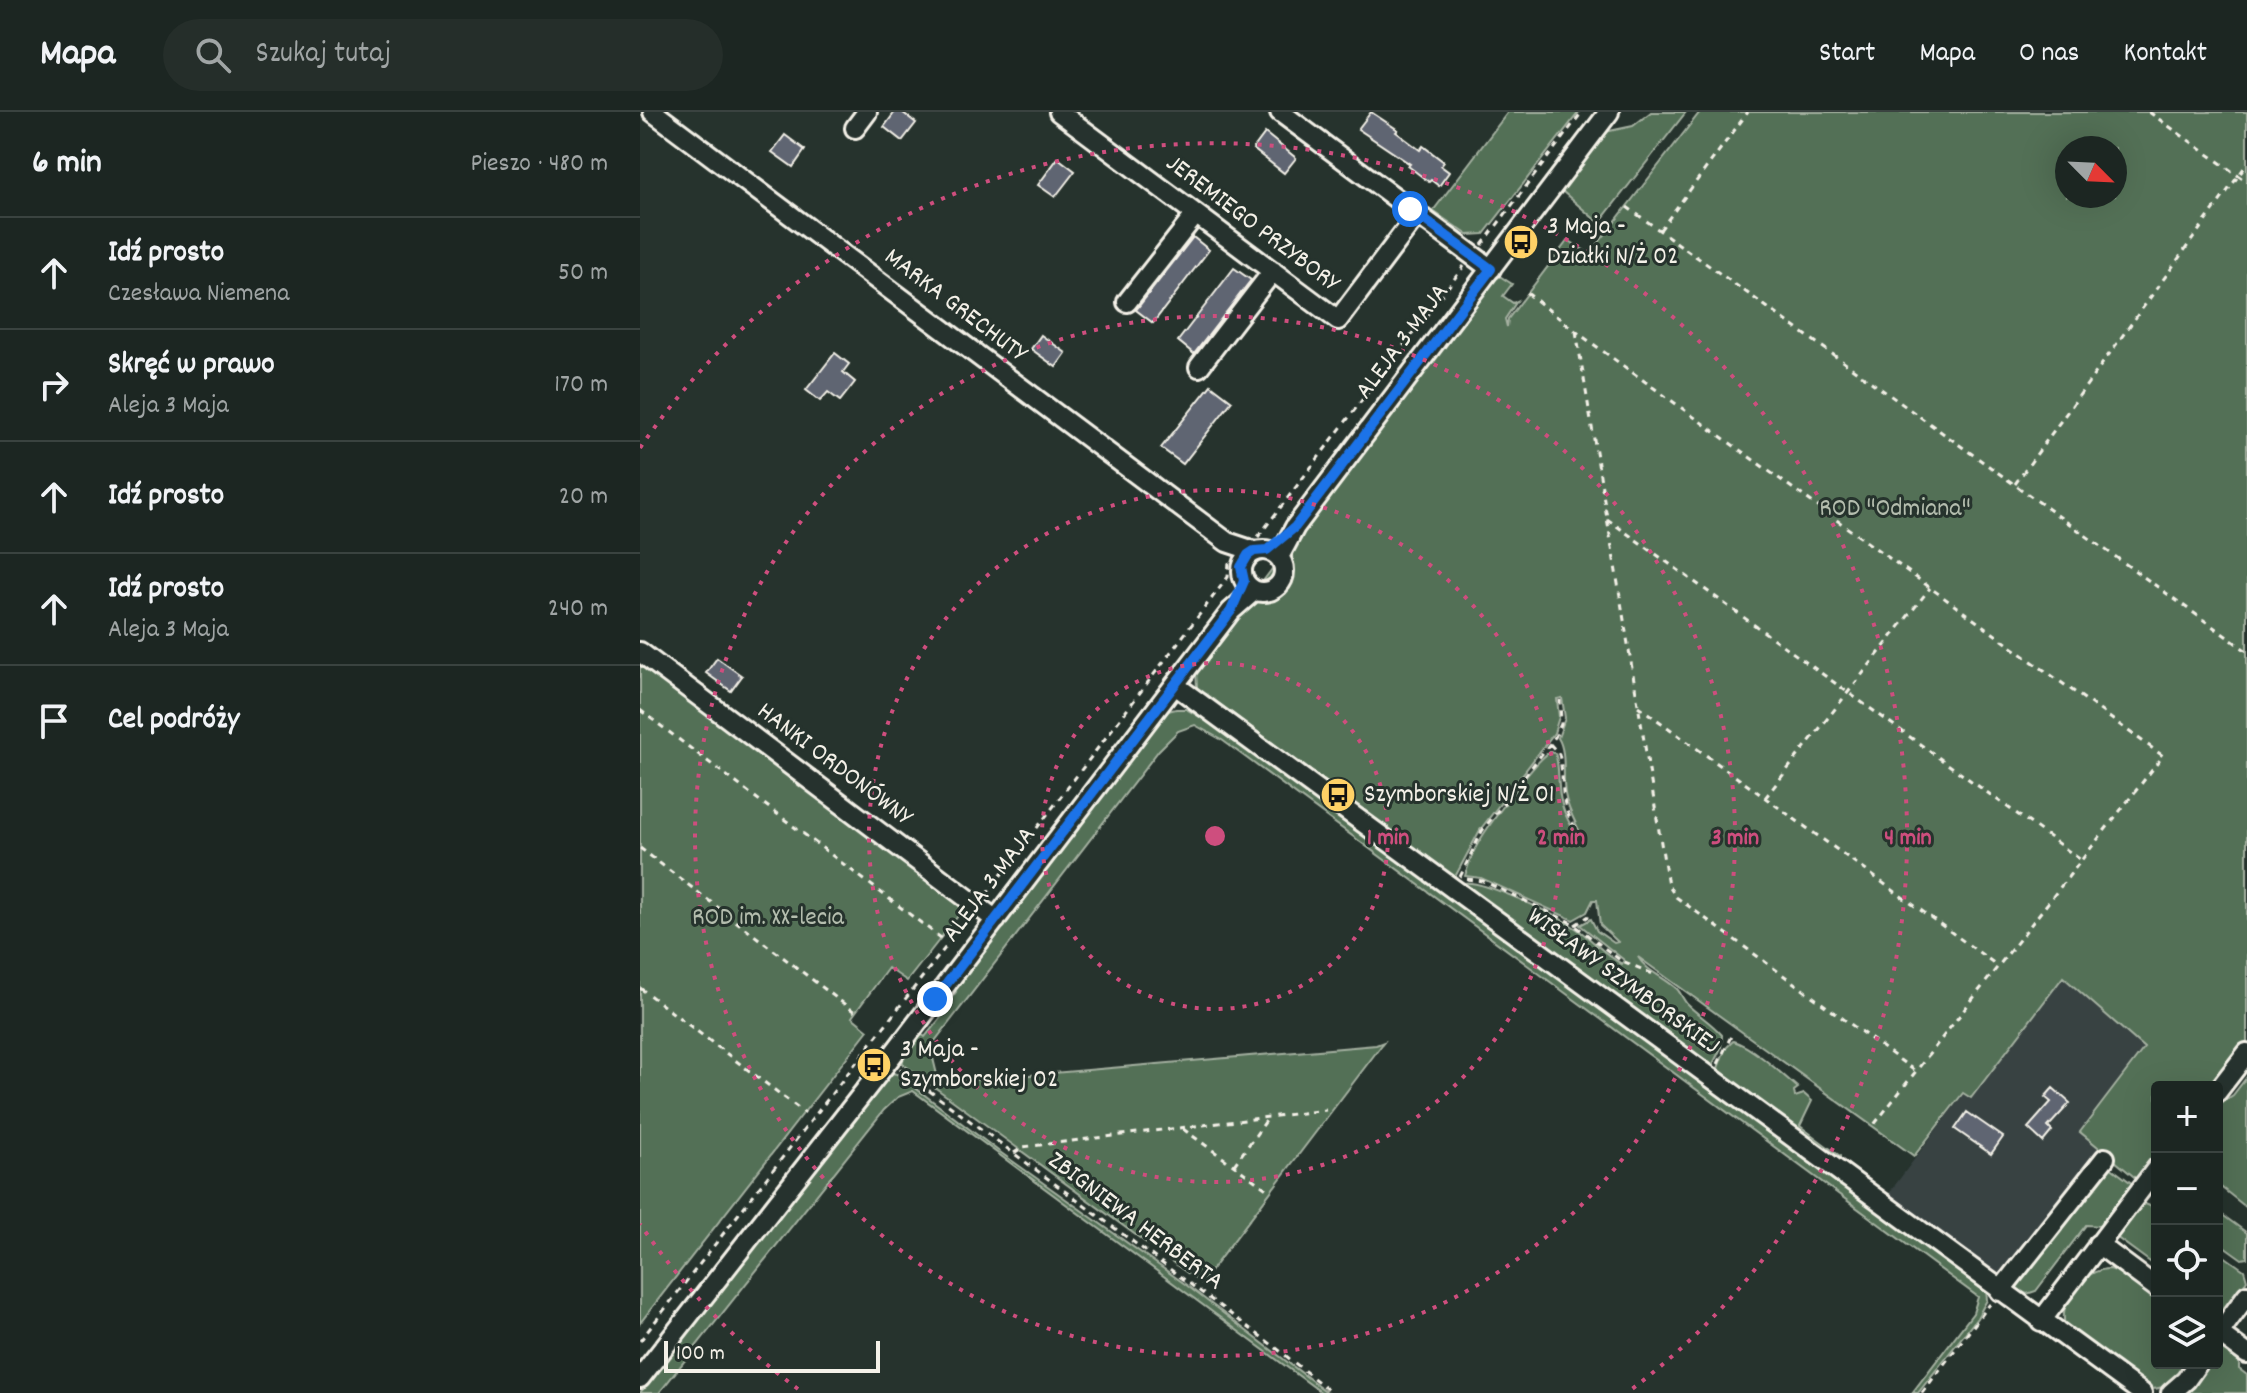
<!DOCTYPE html>
<html lang="pl">
<meta charset="utf-8">
<style>
:root{--surface:#1c2622;--page:#252e2a;--text:#f1f3f6;--muted:#a0a5a5;--line:#3a4340}
body{margin:0;font-family:Dekko,sans-serif;background:var(--page);color:var(--text)}
.controls{position:absolute;right:24px;bottom:24px;display:grid;overflow:hidden;border-radius:8px;box-shadow:0 8px 32px #0002}
.controls button{width:72px;height:72px;display:grid;place-items:center;padding:0;border:0;border-bottom:2px solid var(--line);background:var(--surface);color:var(--text);font:40px sans-serif}
.compass{position:absolute;left:1415px;top:24px;width:72px;height:72px;border-radius:50%;background:var(--surface);box-shadow:0 8px 32px #0002;rotate:114deg}
.scale{position:absolute;left:24px;bottom:20px;width:216px;box-sizing:border-box;padding-left:8px;border:4px solid #f4f1e8;border-top:0;font-size:22px;line-height:28px;white-space:nowrap;color:#f4f1e8;-webkit-text-stroke:6px #26332d;paint-order:stroke}
.stop{position:absolute;width:24px;height:24px;margin:-18px;border:6px solid #1a73e8;border-radius:50%;background:#fff}
.stop.end{background:#1a73e8;border-color:#fff;box-shadow:0 2px 8px #0008}
.list{margin:0;padding:0;list-style:none}
h2{display:flex;justify-content:space-between;align-items:center;height:104px;margin:0;padding:0 32px;font-size:34px}
h2 small{font-size:26px;font-weight:400;color:var(--muted)}
.list li{display:grid;grid-template-columns:52px 1fr auto;gap:24px;align-items:center;box-sizing:border-box;height:112px;padding:0 32px;border-top:2px solid var(--line)}
.list b{display:block;font-size:30px;white-space:nowrap}
.list p{margin:0;font-size:26px;white-space:nowrap;color:var(--muted)}
.list em{font-size:26px;font-style:normal;color:var(--muted)}
.icon{flex:none;width:44px;height:44px;fill:none;stroke:currentColor;stroke-width:2;stroke-linecap:round;stroke-linejoin:round}
.map{position:relative;flex:none;width:1607px;height:1281px;overflow:hidden}
header{display:flex;align-items:center;gap:48px;box-sizing:border-box;height:112px;padding:0 40px;background:var(--surface);border-bottom:2px solid var(--line)}
header strong{font-size:38px}
nav{display:flex;gap:44px;margin-inline-start:auto;font-size:28px}
.search{width:560px;height:72px;background:var(--page);display:flex;align-items:center;gap:20px;box-sizing:border-box;padding:0 28px;border-radius:44px;color:var(--muted);font-size:30px}
main{display:flex}
aside{flex:1;background:var(--surface)}
.map>svg:first-child{display:block}
.built{fill:#374242}
.green{fill:#537057;stroke:#a4b0a0;stroke-width:2;fill-rule:evenodd}
.building{fill:#5f6572;stroke:#f4f1e8;stroke-width:2}
.lines{fill:none;stroke-linecap:round;stroke-linejoin:round}
.minor-casing{stroke:#f4f1e8;stroke-width:24}
.path{stroke:#f4f1e8;stroke-width:3;stroke-dasharray:6 6;stroke-linecap:butt}
.minor{stroke:#26332d;stroke-width:18}
.route{stroke:#1a73e8;stroke-width:10}
.ring{fill:none;stroke:#ce4e7e;stroke-width:4;stroke-dasharray:4 8}
.labels{text-anchor:middle;dominant-baseline:central;stroke-width:6;stroke-linejoin:round;paint-order:stroke}
.street-label{font-size:26px;fill:#f4f1e8;stroke:#26332d}
.poi-label{font-size:26px;fill:#f4f1e8;stroke:#26332d;text-anchor:start}
.park-label{font-size:26px;fill:#b4bdae;stroke:#26332d}
.centre{fill:#ce4e7e;stroke:#26332d;stroke-width:4}
.ring-label{font-size:24px;text-anchor:middle;font-weight:bold;fill:#ce4e7e;stroke:#26332d;stroke-width:6;stroke-linejoin:round;paint-order:stroke}
</style>
<header>
<strong>Mapa</strong>
<div class="search"><svg class="icon" aria-label="search" viewBox="0 0 24 24"><circle cx="10" cy="10" r="6"/><path d="M15 15l6 6"/></svg>Szukaj tutaj</div>
<nav><a>Start</a><a>Mapa</a><a>O nas</a><a>Kontakt</a></nav>
</header>
<main>
<aside>
<h2>6 min<small>Pieszo · 480 m</small></h2>
<ul class="list">
<li><svg class="icon" aria-label="ahead" viewBox="0 0 24 24"><path d="M12 20V5M6 11l6-6 6 6"/></svg><div><b>Idź prosto</b><p>Czesława Niemena</p></div><em>50 m</em></li>
<li><svg class="icon" aria-label="right" viewBox="0 0 24 24"><path d="M7 20v-9h11M14 6l5 5-5 5"/></svg><div><b>Skręć w prawo</b><p>Aleja 3 Maja</p></div><em>170 m</em></li>
<li><svg class="icon" aria-label="ahead" viewBox="0 0 24 24"><path d="M12 20V5M6 11l6-6 6 6"/></svg><div><b>Idź prosto</b></div><em>20 m</em></li>
<li><svg class="icon" aria-label="ahead" viewBox="0 0 24 24"><path d="M12 20V5M6 11l6-6 6 6"/></svg><div><b>Idź prosto</b><p>Aleja 3 Maja</p></div><em>240 m</em></li>
<li><svg class="icon" aria-label="arrive" viewBox="0 0 24 24"><path d="M6 21V4h12l-3 4 3 4H6"/></svg><div><b>Cel podróży</b></div></li>
</ul>
</aside>
<div class="map">
<svg width="1607" height="1281" viewBox="0 0 1607 1281">
<rect width="100%" height="100%" fill="#26332d"/>
<filter id="ink" filterUnits="userSpaceOnUse"><feTurbulence type="fractalNoise" baseFrequency=".0125" numOctaves="2"/><feDisplacementMap in="SourceGraphic" scale="16" xChannelSelector="R" yChannelSelector="G"/><feConvolveMatrix kernelMatrix="1 2 1 2 8 2 1 2 1" color-interpolation-filters="sRGB"/></filter>
<g filter="url(#ink)">
<path class="built" d="M1422 865 1504 936 1441 1020 1463 1040 1362 1168 1246 1085 1324 981 1331 985Z"/>
<path class="green" d="M868 0H939L844 122 828 123 793 99Z
M1011 0H1046L959 111 922 79 965 20 993 14Z
M1060 0H1607V929L1571 975H1517V1043L1498 1068 1440 1020 1504 936 1423 865 1331 986 1323 981 1274 1044 998 845C1006 859 1024 865 1037 877 1041 881 1043 888 1048 893 1058 903 1072 911 1082 923L1081 936 1071 956 1044 936 1041 930 1035 929 824 773 823 771C843 767 918 804 937 817 953 828 965 843 982 852L984 848 940 813 951 807 957 819 974 831 978 830 960 813 957 788H953L947 800 933 808 841 766 825 764C828 754 831 744 836 735 845 718 896 647 910 640L915 641C919 653 918 663 919 675 920 693 926 706 935 720L939 718C933 706 927 695 925 682 922 664 927 640 918 626L925 606 922 586 917 587 919 605 914 621 840 718 815 765 566 582 563 584 557 576 556 558 855 161 872 172 863 184 873 191 877 189 865 207 867 215 868 207 928 128 950 142ZM1427 36H1475V84H1427Z
M0 553 325 795 267 869 248 856 212 905 228 918 0 1211Z
M536 597H546L560 605 563 601 1346 1178 1347 1188 1337 1206 1278 1281H1272L1333 1201 1338 1185 582 628 555 613 538 619 519 638 295 929 291 938 299 971 736 933 744 930 563 1169 561 1171 263 952 262 942 278 920 285 925 311 893 308 891 316 880 312 877 512 614 515 615 528 599Z
M1093 929C1112 934 1143 963 1158 976L1154 979 1155 985 1164 982 1172 989 1160 1014 1200 1044V1047L1197 1049 1101 979 1099 973 1093 972 1077 959 1085 937Z
M251 961 257 962 357 1038 545 1172 688 1281H682L273 979 258 985 244 998 19 1281H0L246 963Z
M1607 965V1096L1577 1072V994L1593 983Z
M1470 1055 1494 1073 1462 1114 1446 1113 1396 1179 1387 1182 1371 1175 1464 1056Z
M1498 1089 1517 1097V1155L1472 1122Z
M1577 1099 1607 1121V1146L1602 1147 1577 1129Z
M1577 1139 1604 1158 1607 1168 1582 1203 1577 1199Z
M1470 1157 1484 1162 1517 1187V1251H1549C1538 1267 1529 1278 1507 1277L1426 1217C1416 1190 1442 1157 1470 1157Z
M1581 1237H1586L1599 1249V1257L1607 1263V1281H1542L1565 1251H1577V1238Z"/>
<path class="building" d="M255 0H262L276 11 262 29 244 15Z
M731 0 758 18 756 20 780 38 783 34 804 50 801 54 809 60 799 74 791 68 789 70 768 54 770 52 718 17Z
M625 21 656 46 644 61 613 37Z
M145 23 165 38 153 55 132 40Z
M418 46 435 59 415 85 398 73Z
M553 125 569 138 513 211 496 198Z
M594 156 611 168 554 242 538 229Z
M401 223 426 241 416 255 391 237Z
M195 241 209 252 203 260 215 270 200 289 188 280 180 289 166 278Z
M571 273 592 289 543 352 521 336Z
M77 546 102 564 91 579 66 561Z
M1413 976 1430 991 1408 1015 1412 1019 1403 1030 1388 1016 1411 990 1405 985Z
M1327 1000 1363 1025 1351 1042 1315 1017Z"/>
<g class="lines">
<defs>
<path id="minor" d="M13 0 587 430 614 439
M419 0 698 208 777 103
M640 0 851 157
M215 16 227 0
M487 190 556 102
M559 255 633 159
M602 459a21 21 0 1 1 42 0a21 21 0 1 1-42 0Z
M639 445 655 415 969 0
M0 540 356 808
M535 573 1502 1281
M1577 980 1607 941
M1458 1132 1517 1176
M1360 1179 1465 1046
M1401 1209 1517 1056
M1577 1220 1607 1242
M1577 1224 1607 1183
M0 1266 241 958 591 499 614 479
M1531 1281 1546 1268 1558 1251"/>
</defs>
<use href="#minor" class="minor-casing"/>
<path class="path" d="M1509 0 1607 70
M987 95 1607 539
M1020 118 1108 0
M842 133 942 0
M887 181 942 224 1523 644 1233 1014
M936 219 1028 773 1036 785 1275 959
M1375 372 1607 52
M967 407 1441 748
M618 425 824 154
M998 594 1358 854
M0 598 301 826
M910 632 919 642C926 673 917 687 936 717
M1125 686 1290 476
M0 736 216 901
M820 765 842 719 915 625 921 612 920 588
M827 767 843 769 932 811 980 848 1013 862
M346 783 588 465 589 449
M935 813 949 804
M0 876 165 1001
M1078 952 1092 922
M260 957 635 1235 692 1281
M543 1017 628 1078
M374 1041 383 1035 686 998
M594 1053 628 1006
M0 1229 329 805
M1282 1281 1350 1192"/>
<use href="#minor" class="minor"/>
</g>
</g>
<g class="lines" filter="url(#ink)">
<path class="route" d="M295 887 591 499 604 469 601 455 608 443 614 439 627 438 655 415 851 157 770 97"/>
</g>
<g class="ring">
<circle cx="575" cy="724" r="173"/>
<circle cx="575" cy="724" r="346"/>
<circle cx="575" cy="724" r="520"/>
<path d="M158 1277A693 693 0 0 1 0 1112M0 336A693 693 0 1 1 992 1277"/>
</g>
<defs>
<symbol id="bus-disc" viewBox="-11 -11 22 22"><circle r="9.5" fill="#ffd166" stroke="#26332d"/><path d="M-5-6H5V4H4V6H2V4H-2V6H-4V4H-5ZM-3.5-4V0h7V-4ZM-3.5 1.2v1.5H-2V1.2ZM2 1.2v1.5H3.5V1.2Z" fill="#111"/></symbol>
</defs>
<g fill-rule="evenodd">
<use href="#bus-disc" x="861" y="110" width="40" height="40"/>
<use href="#bus-disc" x="678" y="663" width="40" height="40"/>
<use href="#bus-disc" x="214" y="933" width="40" height="40"/>
</g>
<g class="labels">
<g class="street-label">
<text transform="translate(612 112) rotate(37)">JEREMIEGO PRZYBORY</text>
<text transform="translate(315 194) rotate(37)">MARKA GRECHUTY</text>
<text transform="translate(763 230) rotate(-53)">ALEJA 3 MAJA</text>
<text transform="translate(194 653) rotate(37)">HANKI ORDONÓWNY</text>
<text transform="translate(350 773) rotate(-53)">ALEJA 3 MAJA</text>
<text transform="translate(983 870) rotate(36)">WISŁAWY SZYMBORSKIEJ</text>
<text transform="translate(495 1110) rotate(37)">ZBIGNIEWA HERBERTA</text>
</g>
<g class="poi-label">
<text x="907" y="115">3 Maja -<tspan x="907" dy="30">Działki N/Ż 02</tspan></text>
<text x="724" y="683">Szymborskiej N/Ż 01</text>
<text x="260" y="938">3 Maja -<tspan x="260" dy="30">Szymborskiej 02</tspan></text>
</g>
<g class="park-label">
<text x="1255" y="397">ROD "Odmiana"</text>
<text x="128" y="806">ROD im. XX-lecia</text>
</g>
</g>
<circle cx="575" cy="724" r="12" class="centre"/>
<g class="ring-label">
<text x="748" y="732">1 min</text>
<text x="921" y="732">2 min</text>
<text x="1095" y="732">3 min</text>
<text x="1268" y="732">4 min</text>
</g>
</svg>
<div class="controls">
<button>+</button>
<button>−</button>
<button><svg class="icon" aria-label="locate" viewBox="0 0 24 24"><circle cx="12" cy="12" r="6"/><path d="M12 2v4M12 18v4M2 12h4M18 12h4"/></svg></button>
<button><svg class="icon" aria-label="layers" viewBox="0 0 24 24"><path d="M12 4l9 5-9 5-9-5zM3 14l9 5 9-5"/></svg></button>
</div>
<svg class="compass" viewBox="-18 -18 36 36"><path d="M0-13l5 13h-10z" fill="#e53935"/><path d="M0 13l5-13h-10z" fill="#a0a5a5"/></svg>
<div class="scale">100 m</div>
<div class="stop" style="left:770px;top:97px"></div>
<div class="stop end" style="left:295px;top:887px"></div>
</div>
</main>
